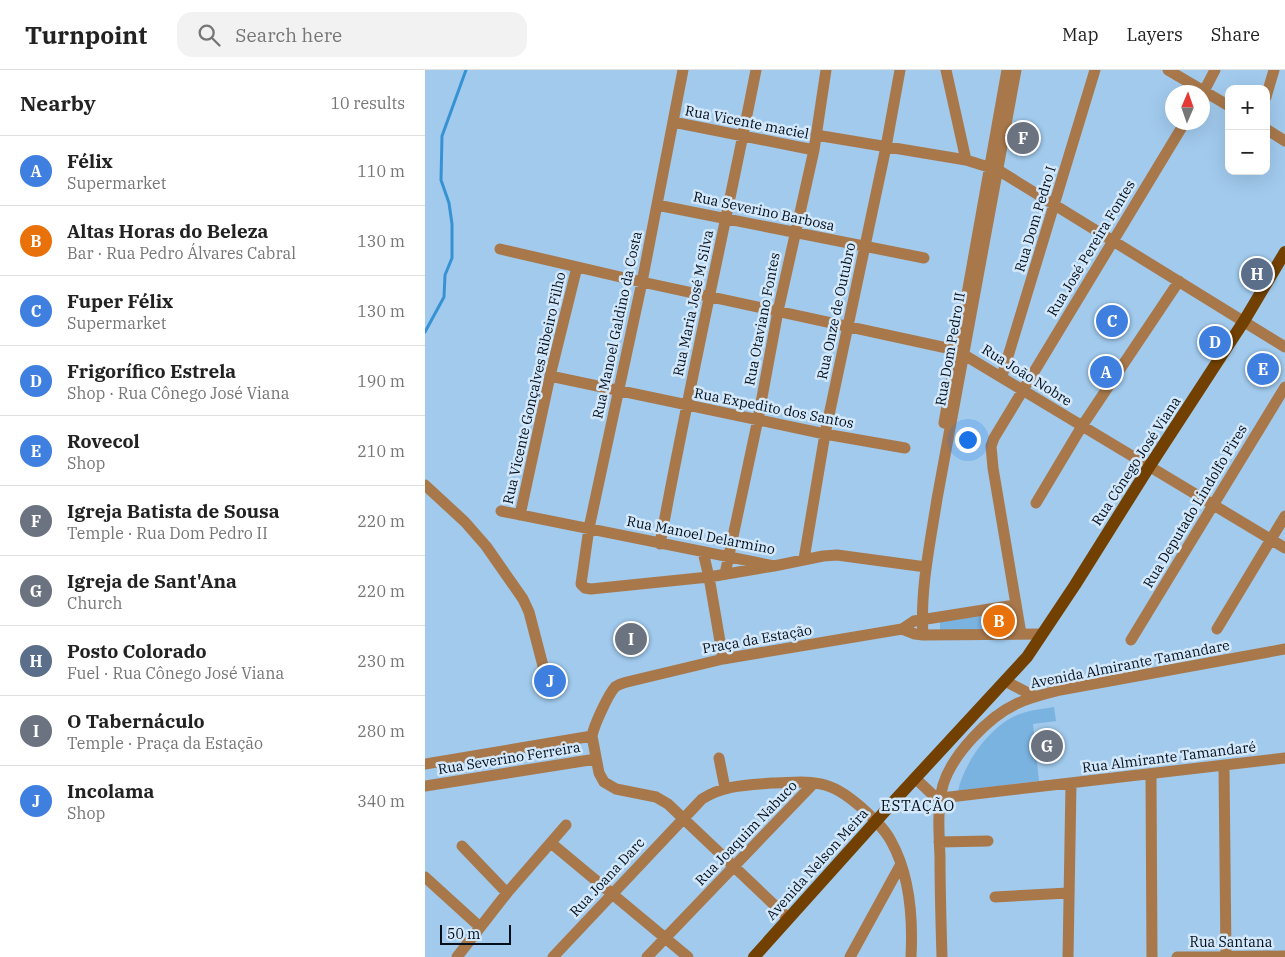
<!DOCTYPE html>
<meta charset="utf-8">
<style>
:root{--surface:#fff;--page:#f2f2f2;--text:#222;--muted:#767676;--line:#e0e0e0;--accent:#985d1c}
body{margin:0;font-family:"IBM Plex Serif",serif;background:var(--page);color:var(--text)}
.controls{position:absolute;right:15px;top:15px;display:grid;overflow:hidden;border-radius:10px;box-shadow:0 5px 20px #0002}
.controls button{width:45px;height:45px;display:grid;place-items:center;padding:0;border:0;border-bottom:1px solid var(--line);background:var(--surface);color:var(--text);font:25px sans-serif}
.compass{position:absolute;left:740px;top:15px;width:45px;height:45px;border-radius:50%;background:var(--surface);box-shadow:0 5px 20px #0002;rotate:2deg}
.scale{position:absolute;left:15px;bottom:12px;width:71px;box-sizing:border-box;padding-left:5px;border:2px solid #020e1a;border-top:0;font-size:14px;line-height:18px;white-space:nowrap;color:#020e1a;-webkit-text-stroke:4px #d3e8fa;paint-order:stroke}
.you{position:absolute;left:542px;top:369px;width:18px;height:18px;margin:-12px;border:4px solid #fff;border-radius:50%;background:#1a73e8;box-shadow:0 0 0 8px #1a73e833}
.badge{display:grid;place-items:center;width:32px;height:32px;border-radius:50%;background:var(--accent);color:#fff;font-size:16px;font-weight:700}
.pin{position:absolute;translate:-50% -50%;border:2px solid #fff;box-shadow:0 1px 5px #0006}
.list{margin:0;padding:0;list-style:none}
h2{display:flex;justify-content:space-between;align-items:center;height:65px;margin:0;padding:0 20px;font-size:21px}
h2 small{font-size:16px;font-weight:400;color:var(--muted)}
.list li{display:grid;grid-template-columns:32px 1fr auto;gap:15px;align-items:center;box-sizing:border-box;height:70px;padding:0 20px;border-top:1px solid var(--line)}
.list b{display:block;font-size:19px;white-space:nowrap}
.list p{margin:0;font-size:16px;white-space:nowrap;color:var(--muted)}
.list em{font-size:16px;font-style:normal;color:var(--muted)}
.icon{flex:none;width:28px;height:28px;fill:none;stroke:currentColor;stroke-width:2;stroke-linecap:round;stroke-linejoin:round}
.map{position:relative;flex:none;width:860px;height:887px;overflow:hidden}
header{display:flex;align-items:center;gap:30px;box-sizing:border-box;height:70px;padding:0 25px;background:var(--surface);border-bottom:1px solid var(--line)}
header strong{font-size:24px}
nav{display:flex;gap:28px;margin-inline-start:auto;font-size:18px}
.search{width:350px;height:45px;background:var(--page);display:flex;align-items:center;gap:12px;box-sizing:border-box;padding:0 18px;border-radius:15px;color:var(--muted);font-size:19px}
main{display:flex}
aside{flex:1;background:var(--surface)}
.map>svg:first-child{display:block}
.green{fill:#7ab2e0}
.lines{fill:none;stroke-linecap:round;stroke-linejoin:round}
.stream{stroke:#3792d3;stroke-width:3}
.minor{stroke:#a8784b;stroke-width:11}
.major{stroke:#724000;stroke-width:12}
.labels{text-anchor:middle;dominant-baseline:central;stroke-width:5;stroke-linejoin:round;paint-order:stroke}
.street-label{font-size:14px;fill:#020e1a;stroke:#d3e8fa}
.neighbourhood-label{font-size:15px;letter-spacing:1px;fill:#020e1a;stroke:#d3e8fa}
</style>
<header>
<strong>Turnpoint</strong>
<div class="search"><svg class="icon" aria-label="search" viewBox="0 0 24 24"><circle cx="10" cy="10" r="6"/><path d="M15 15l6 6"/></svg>Search here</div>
<nav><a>Map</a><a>Layers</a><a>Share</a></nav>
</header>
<main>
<aside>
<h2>Nearby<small>10 results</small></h2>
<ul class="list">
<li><span class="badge" style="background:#3f7fe0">A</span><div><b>Félix</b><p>Supermarket</p></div><em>110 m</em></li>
<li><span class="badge" style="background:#e8710a">B</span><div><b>Altas Horas do Beleza</b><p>Bar · Rua Pedro Álvares Cabral</p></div><em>130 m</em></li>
<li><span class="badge" style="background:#3f7fe0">C</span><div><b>Fuper Félix</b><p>Supermarket</p></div><em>130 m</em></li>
<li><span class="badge" style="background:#3f7fe0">D</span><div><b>Frigorífico Estrela</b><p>Shop · Rua Cônego José Viana</p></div><em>190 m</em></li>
<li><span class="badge" style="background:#3f7fe0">E</span><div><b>Rovecol</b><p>Shop</p></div><em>210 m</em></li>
<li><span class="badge" style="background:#6b7280">F</span><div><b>Igreja Batista de Sousa</b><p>Temple · Rua Dom Pedro II</p></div><em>220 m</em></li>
<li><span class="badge" style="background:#6b7280">G</span><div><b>Igreja de Sant'Ana</b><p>Church</p></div><em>220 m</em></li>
<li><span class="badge" style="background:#5c6f8a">H</span><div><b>Posto Colorado</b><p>Fuel · Rua Cônego José Viana</p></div><em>230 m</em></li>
<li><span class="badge" style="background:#6b7280">I</span><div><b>O Tabernáculo</b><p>Temple · Praça da Estação</p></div><em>280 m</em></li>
<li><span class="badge" style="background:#3f7fe0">J</span><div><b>Incolama</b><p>Shop</p></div><em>340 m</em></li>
</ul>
</aside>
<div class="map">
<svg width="860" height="887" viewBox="0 0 860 887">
<rect width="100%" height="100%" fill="#a1caed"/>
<path class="green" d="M587 540 592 555 586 559 515 561V552Z
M629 637 631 651 608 654 614 711 533 721C539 693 566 654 595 644 605 640 618 639 629 637Z"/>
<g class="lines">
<path class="stream" d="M0 262 19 227 20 205 27 188V154L24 133 16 110 17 66 41 0"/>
<path class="minor" d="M258 0 217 212 164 458 156 514 160 518 166 519 284 507 349 496
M521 0 541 90
M743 0 804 36
M778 23 790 0
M841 27 849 0
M248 52 389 80
M841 59 860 71
M391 65 541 90 573 100 860 277
M232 135 499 188
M75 179 217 212 531 280 860 478
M125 306 400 364 480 378
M577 306 670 0
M519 353 582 0
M0 415 40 452 61 476 98 529 104 542 124 619
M611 433 657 356 754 211
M76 441 349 496 398 486 412 485 501 497
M95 445 125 306 152 197
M235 474C264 315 300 158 331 0
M278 482 284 507 298 589
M379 489 400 364 461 77 475 0
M300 504 333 349 353 241 389 80 401 0
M477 559 490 564 498 565 617 564
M792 559 860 446
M596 564 568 398 566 376 569 368 760 52
M498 565C495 519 505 474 512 429L591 0
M706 570 860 317
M580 611 609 626
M167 666 174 703 179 712 191 719 231 727 243 734 363 848
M294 688 300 718
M0 694 167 666C169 655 183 625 190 617 194 614 198 613 202 612L298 589 477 559 489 551 590 535
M799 696 801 887
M726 704 727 887
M490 708 508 725 516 728 860 688
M0 716 171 689
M514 772 563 771
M126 773 263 887
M37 776 82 823
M0 807 55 857
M570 827 643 823
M32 887 82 823 141 755
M128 887 277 729C298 715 322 715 347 713 364 713 383 710 400 715 414 719 425 728 436 737 447 747 459 758 466 771 485 805 488 849 486 887
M222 887 389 713
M425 887 476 794
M517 887C516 854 515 821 515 787 514 764 512 737 518 715 527 685 563 647 591 634 605 627 620 624 635 620L860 579
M643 887 646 714
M752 887 860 886"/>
<path class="major" d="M329 887 470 730 602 587 650 515 724 397 819 251 860 182"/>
</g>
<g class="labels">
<g class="street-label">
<text transform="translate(322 52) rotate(11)">Rua Vicente maciel</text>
<text transform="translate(339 141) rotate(12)">Rua Severino Barbosa</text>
<text transform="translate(610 149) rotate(-73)">Rua Dom Pedro I</text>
<text transform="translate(666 178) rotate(-59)">Rua José Pereira Fontes</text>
<text transform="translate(268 233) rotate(-78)">Rua Maria José M Silva</text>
<text transform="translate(411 241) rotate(-78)">Rua Onze de Outubro</text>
<text transform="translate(337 249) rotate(-79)">Rua Otaviano Fontes</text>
<text transform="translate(192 255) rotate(-78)">Rua Manoel Galdino da Costa</text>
<text transform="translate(525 279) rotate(-80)">Rua Dom Pedro II</text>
<text transform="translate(602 305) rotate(32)">Rua João Nobre</text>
<text transform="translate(109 318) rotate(-77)">Rua Vicente Gonçalves Ribeiro Filho</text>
<text transform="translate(349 338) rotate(11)">Rua Expedito dos Santos</text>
<text transform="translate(711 391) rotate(-57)">Rua Cônego José Viana</text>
<text transform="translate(770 436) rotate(-59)">Rua Deputado Lindolfo Pires</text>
<text transform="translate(276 465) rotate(11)">Rua Manoel Delarmino</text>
<text transform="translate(332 569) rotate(-10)">Praça da Estação</text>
<text transform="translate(705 594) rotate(-11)">Avenida Almirante Tamandare</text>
<text transform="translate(744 687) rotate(-7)">Rua Almirante Tamandaré</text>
<text transform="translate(84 688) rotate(-9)">Rua Severino Ferreira</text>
<text transform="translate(321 763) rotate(-46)">Rua Joaquim Nabuco</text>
<text transform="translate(392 794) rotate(-48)">Avenida Nelson Meira</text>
<text transform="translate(182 807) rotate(-47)">Rua Joana Darc</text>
<text x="806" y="872">Rua Santana</text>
</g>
<g class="neighbourhood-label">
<text x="493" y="735">ESTAÇÃO</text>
</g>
</g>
</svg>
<div class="controls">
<button>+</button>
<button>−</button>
</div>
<svg class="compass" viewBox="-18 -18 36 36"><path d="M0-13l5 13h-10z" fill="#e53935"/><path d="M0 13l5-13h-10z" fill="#767676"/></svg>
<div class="scale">50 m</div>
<div class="you"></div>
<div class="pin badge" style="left:681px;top:302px;background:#3f7fe0">A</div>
<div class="pin badge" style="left:574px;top:551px;background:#e8710a">B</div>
<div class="pin badge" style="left:687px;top:251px;background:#3f7fe0">C</div>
<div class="pin badge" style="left:790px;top:272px;background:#3f7fe0">D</div>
<div class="pin badge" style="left:838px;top:299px;background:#3f7fe0">E</div>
<div class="pin badge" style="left:598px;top:68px;background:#6b7280">F</div>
<div class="pin badge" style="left:622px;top:676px;background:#6b7280">G</div>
<div class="pin badge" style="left:832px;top:204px;background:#5c6f8a">H</div>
<div class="pin badge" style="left:206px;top:569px;background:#6b7280">I</div>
<div class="pin badge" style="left:125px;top:611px;background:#3f7fe0">J</div>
</div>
</main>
